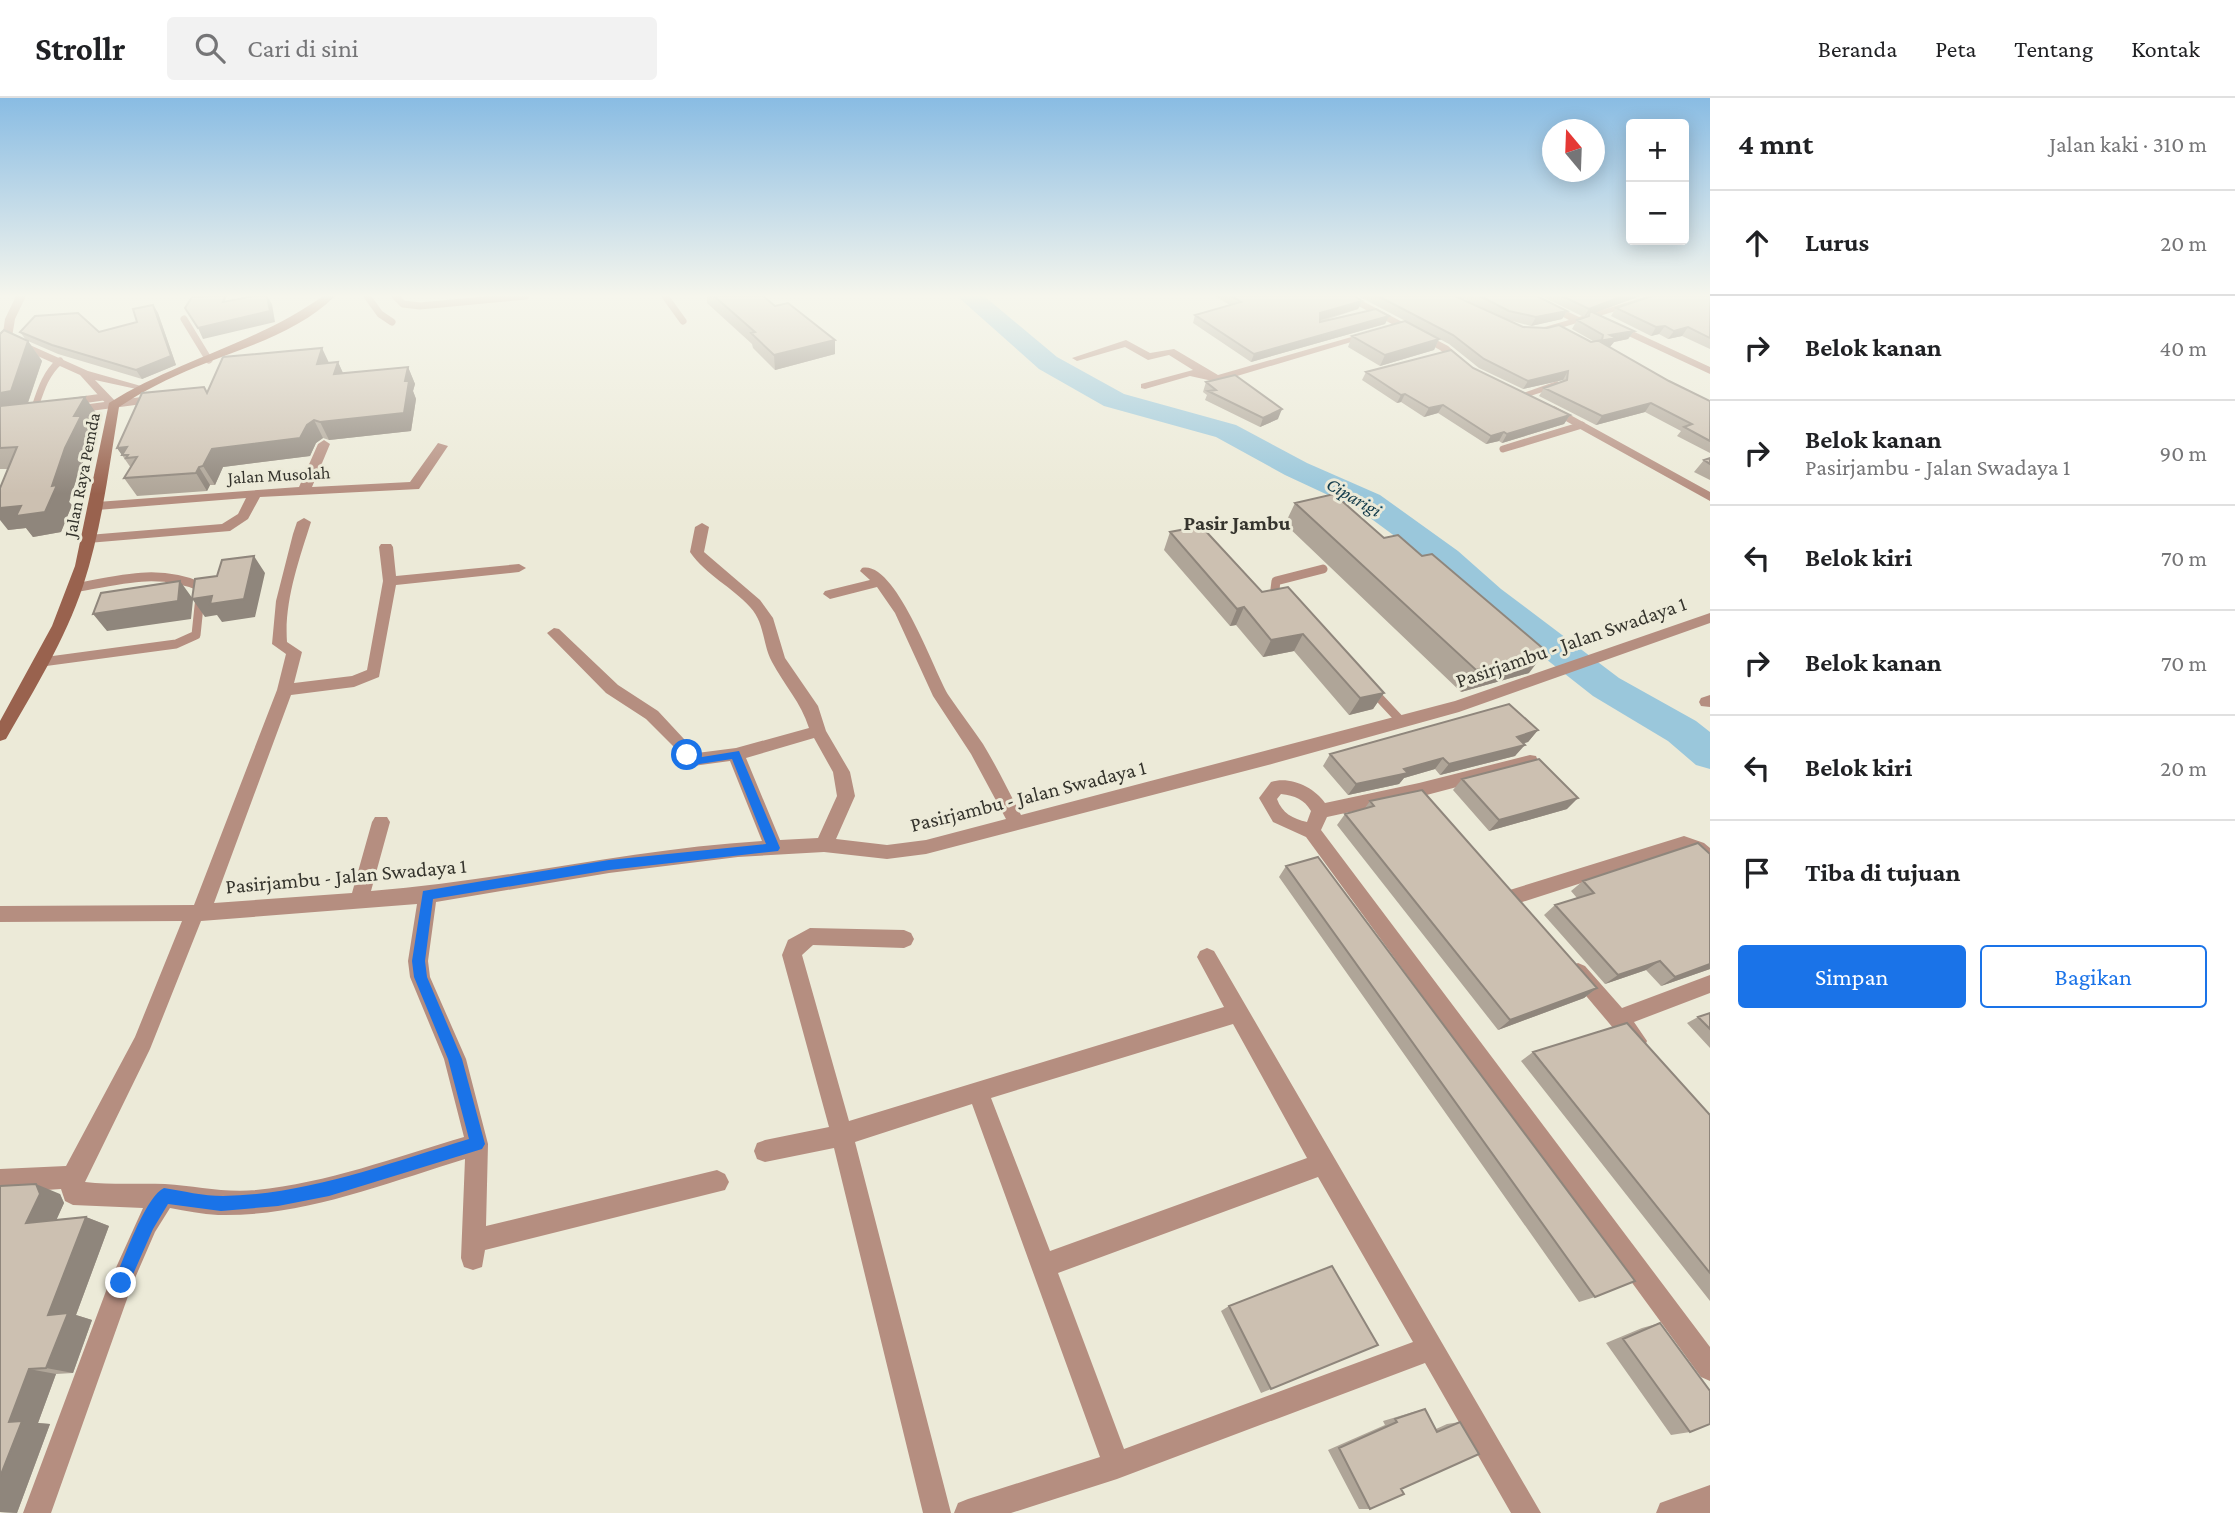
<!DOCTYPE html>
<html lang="id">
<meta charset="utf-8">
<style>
:root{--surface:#fff;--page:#f2f2f2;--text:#202124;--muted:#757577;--line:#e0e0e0;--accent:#1a73e8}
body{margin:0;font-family:"Crimson Pro",serif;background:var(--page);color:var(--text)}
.controls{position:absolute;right:21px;top:21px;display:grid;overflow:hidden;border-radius:7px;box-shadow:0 4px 18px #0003}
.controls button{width:63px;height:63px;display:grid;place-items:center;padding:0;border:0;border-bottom:2px solid var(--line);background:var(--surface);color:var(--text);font:35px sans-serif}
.compass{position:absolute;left:1542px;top:21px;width:63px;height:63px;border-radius:50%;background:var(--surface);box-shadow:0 4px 18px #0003;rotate:341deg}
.stop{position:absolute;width:21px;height:21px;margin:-16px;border:5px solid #1a73e8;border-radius:50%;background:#fff}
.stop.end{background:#1a73e8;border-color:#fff;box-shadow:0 2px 7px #0008}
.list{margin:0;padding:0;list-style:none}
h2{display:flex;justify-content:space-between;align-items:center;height:91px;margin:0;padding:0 28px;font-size:30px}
h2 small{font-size:23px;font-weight:400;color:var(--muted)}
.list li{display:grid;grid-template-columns:46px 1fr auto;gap:21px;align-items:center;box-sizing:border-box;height:105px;padding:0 28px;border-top:2px solid var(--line)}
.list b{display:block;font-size:26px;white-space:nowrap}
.list p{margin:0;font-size:23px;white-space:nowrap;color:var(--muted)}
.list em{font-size:23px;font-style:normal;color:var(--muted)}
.actions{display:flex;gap:14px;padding:21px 28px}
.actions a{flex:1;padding:16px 0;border:2px solid var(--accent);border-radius:7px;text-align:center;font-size:24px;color:var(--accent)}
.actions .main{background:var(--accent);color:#fff}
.icon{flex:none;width:38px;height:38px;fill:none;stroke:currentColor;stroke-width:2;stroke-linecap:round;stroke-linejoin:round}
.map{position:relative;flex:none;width:1710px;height:1415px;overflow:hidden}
header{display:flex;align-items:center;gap:42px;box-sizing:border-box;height:98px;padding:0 35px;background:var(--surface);border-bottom:2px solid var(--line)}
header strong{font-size:33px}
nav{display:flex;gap:38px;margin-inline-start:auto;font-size:24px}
.search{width:490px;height:63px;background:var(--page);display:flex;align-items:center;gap:18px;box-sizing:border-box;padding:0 24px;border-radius:7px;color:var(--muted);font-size:26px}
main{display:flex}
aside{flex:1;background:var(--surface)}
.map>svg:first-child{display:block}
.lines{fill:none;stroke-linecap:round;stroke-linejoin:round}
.river{fill:#9ac7db;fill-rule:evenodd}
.service-far1{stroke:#b58e80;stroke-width:7}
.service{stroke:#b58e80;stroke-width:9}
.minor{fill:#b58e80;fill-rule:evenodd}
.secondary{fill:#99624e;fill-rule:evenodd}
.wall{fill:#afa598}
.shaded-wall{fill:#8f867c}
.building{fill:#ccc0b1;stroke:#8f867c;stroke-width:2}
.route{fill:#1a73e8}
.labels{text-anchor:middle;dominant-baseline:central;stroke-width:6;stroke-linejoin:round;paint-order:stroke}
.far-street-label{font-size:18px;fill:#35342d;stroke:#ecead8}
.far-water-label{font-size:19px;font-style:italic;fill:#133b4a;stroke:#ecead8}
.far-quarter-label{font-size:21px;font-weight:bold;fill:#35342d;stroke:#ecead8}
.street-label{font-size:21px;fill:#35342d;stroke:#ecead8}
</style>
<header>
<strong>Strollr</strong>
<div class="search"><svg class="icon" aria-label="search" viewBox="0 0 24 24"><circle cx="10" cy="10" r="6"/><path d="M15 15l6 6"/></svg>Cari di sini</div>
<nav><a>Beranda</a><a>Peta</a><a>Tentang</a><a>Kontak</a></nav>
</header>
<main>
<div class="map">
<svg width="1710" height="1415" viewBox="0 0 1710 1415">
<rect width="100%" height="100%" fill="#ecead8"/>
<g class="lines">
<path class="river" d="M957 198H984L1057 259 1124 296 1236 327 1307 365 1380 397 1458 453 1501 491 1619 580 1696 623 1710 634V671L1696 667 1668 643 1593 598 1477 507 1434 467 1358 411 1285 377 1216 339 1104 308 1039 271Z"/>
<path class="service-far1" d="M367 198 380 216 392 224
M395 198 403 206 420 208 526 198
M665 198 683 223
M184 221 209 262
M75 303 103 299
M42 308 35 309C41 291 46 275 60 263
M79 311 153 301
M1503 351 1582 327"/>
<path class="service" d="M1283 500 1275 491 1276 483 1323 471
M42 564 176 546 196 537 201 489C159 470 118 482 75 490
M1372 592 1401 623"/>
<path class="minor" d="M16 198H26L15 221 12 239 88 273 141 288V292L95 282 119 307 109 309 80 277 2 242 5 221Z
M1340 198H1353L1448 248 1471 268 1461 270 1440 252Z
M1522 198H1535L1579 219 1648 198H1664L1538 237 1533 234 1534 232 1569 222Z
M1611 223 1710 269V276L1607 228 1606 226Z
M1369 234 1378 236 1217 284 1190 278 1145 291 1141 290V286L1193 272 1169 257 1148 262 1125 249 1077 263 1072 260 1126 242 1150 255 1174 251 1218 277Z
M1557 283 1563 286 1561 288 1524 300 1518 297Z
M1546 308H1554L1710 394V403L1546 312Z
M324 342 330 346 312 389 410 384 438 345 448 348 419 391 260 399 248 421 230 433 88 445 81 441 88 437 222 426 238 416 246 400 97 412 90 408 97 404 299 389 318 346Z
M304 420 311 424C299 462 284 504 287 544L302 554 294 585 352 578 367 572 383 483 379 449 381 446H391L393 449 396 478 519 466 526 470 519 474 396 487 379 579 354 589 291 597 214 805 352 795 372 724 375 719H387L390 724 371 793C502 783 631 751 762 743L730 663 693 668 687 667 679 654 646 621 606 595 547 535 554 530 559 531 618 587 658 613 697 655 736 650 809 630C801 604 784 587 772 564 762 545 765 525 750 509 732 489 706 477 690 454L695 429 702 425 709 429 704 454 760 502 773 520 785 560 818 608 826 633 850 674 855 698 836 741 887 747 926 742 1006 721 971 656 933 598 895 515 877 489 830 501 823 496 825 493 870 482 860 473 862 470C896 462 934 574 949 598 960 614 972 630 983 646 997 669 1009 694 1021 717L1455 603 1710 515V525L1459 614 1268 667 926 756 887 761 824 754 738 759 609 775 436 804 428 863 430 879 466 961 488 1046 486 1128 717 1072 725 1076 729 1084 725 1092 485 1152 482 1169 473 1172 464 1169 461 1160 465 1061C386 1085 303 1119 218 1117 202 1116 186 1113 170 1110L155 1134 132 1187 51 1415H23L109 1185 143 1110 73 1107 65 1103 61 1091 0 1095V1071L66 1068 135 939 182 823 0 824V808L194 807 277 592 286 556 272 546 276 503 293 436 297 424ZM814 640 833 674 837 698 818 740 780 742 746 660ZM417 806 408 863 410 879 444 961 464 1039C396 1059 327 1085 256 1092 224 1095 196 1088 165 1086 138 1085 112 1087 85 1084L150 951 201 823Z
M1710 597V609L1701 608 1699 604 1701 600Z
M1530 657 1536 658 1538 663 1536 668 1419 699 1327 719 1321 732 1710 1249V1283L1701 1279 1306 739 1273 724 1259 700 1271 684C1290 678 1314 689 1325 705L1419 685ZM1281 696C1295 698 1304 701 1311 713L1307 724C1293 721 1282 715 1277 701Z
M1684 738 1704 745 1710 750V770L1684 752 1513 807 1506 805 1504 799 1506 793 1513 791Z
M810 830 904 832 911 835 914 841 911 847 904 850 813 847 802 857 849 1023 1224 909 1197 859 1200 853 1207 850 1214 853 1541 1415H1511L1425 1265 1117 1381 1011 1415H954L958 1405 968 1401 1100 1359 972 1006 855 1044 951 1415H923L834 1050 765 1064 757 1061 754 1053 757 1045 765 1042 829 1029 782 857 788 842ZM1233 926 1307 1060 1050 1153 991 1000ZM1318 1079 1413 1244 1124 1351 1058 1175Z
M1578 865 1585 868 1622 910 1710 877V895L1634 924 1647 943 1644 950 1637 953 1630 950 1571 880 1568 874 1571 868Z
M1710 1387V1415H1656L1660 1405Z"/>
<path class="secondary" d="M323 198H335C298 235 242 250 196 269 169 280 143 293 119 309 109 369 102 430 83 488 65 542 34 592 6 641L0 643V623L52 528 75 468 109 305C177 262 258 245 323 198Z"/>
</g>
<path class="wall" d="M707 198H763L835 256 775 272 753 250 752 246 707 205Z
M1215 198H1354L1362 203 1358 211 1320 224 1389 218 1385 226 1251 264 1193 225 1195 217 1230 207Z
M1358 198H1537L1567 213 1562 221 1531 228 1505 221 1462 200 1456 199 1523 229 1591 244 1593 243 1572 231 1577 222 1586 218 1584 219 1541 198H1640L1595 215 1634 233 1628 241 1614 244 1609 249 1669 283 1710 303V355L1677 338 1681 333 1645 314 1596 327 1539 298 1544 290 1562 283 1563 282 1523 291 1479 270 1449 246Z
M1710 198V251L1682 238 1668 241 1659 236 1651 238 1611 218 1616 210Z
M153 207 158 215 176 267 142 281 58 256 28 243 42 263 28 305 99 319 91 333 95 338 80 370 69 404 72 407 61 434 33 439 26 430 8 432V371H0V236L26 242 20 234H99L137 224Z
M1352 238 1439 241 1434 252 1380 268 1348 249Z
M338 264 343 275 408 269 415 286 413 293 416 301 411 333 329 342 323 340 316 345 310 358 223 369 215 387H210L207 393 137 398 124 380 131 370 117 350 207 295 328 265Z
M1473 270 1570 317 1564 326 1502 345 1499 343 1486 346 1438 315 1424 319 1401 304 1397 305 1362 282 1366 274Z
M1206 284 1278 321 1260 329 1205 302 1207 297 1203 294Z
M1710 360V382L1694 374 1704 362Z
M1295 405 1384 440 1422 458 1529 575 1461 594 1285 426Z
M1170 434 1262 494 1384 595 1373 611 1349 617 1294 553 1263 559 1236 527 1230 528 1164 452Z
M1538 632 1528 644 1523 645 1515 658 1440 677 1435 671 1404 680 1399 686 1348 697 1323 668 1330 656Z
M1462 681 1567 711 1489 733 1453 692Z
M1370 703 1597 890 1584 900 1498 932 1337 727 1345 716 1365 710Z
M1286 768 1595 1199 1579 1204 1279 779Z
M1583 783 1710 871 1661 888 1646 872 1605 886 1544 817 1555 807 1577 800 1571 793Z
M1710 915V950L1687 925 1698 919Z
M1533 954 1710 1017V1203L1521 963Z
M60 1096 64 1105 56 1122 86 1119 109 1128 76 1217 92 1222 73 1275 56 1276 38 1325 50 1326 17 1415 0 1414Z
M1229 1208 1271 1291 1261 1295 1221 1213Z
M1660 1225 1690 1334 1671 1337 1606 1245 1642 1230Z
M1425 1311 1436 1331 1447 1326 1460 1324 1401 1391 1370 1411H1359L1328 1352 1385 1327 1383 1323 1413 1314Z"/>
<path class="shaded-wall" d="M267 198 272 206 275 224 203 241 198 230Z
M1623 198H1640L1589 217 1590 213 1586 218 1584 219 1589 211Z
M1362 203 1358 211 1317 223 1320 215Z
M153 207 158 215 176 267 142 281 136 272Z
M1567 213 1562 221 1531 228 1536 219Z
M1389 218 1385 226 1251 264 1254 256Z
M1665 228 1659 236 1651 238 1656 229Z
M1688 229 1682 238 1668 241 1674 233Z
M1634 233 1628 241 1614 244 1610 249 1593 252 1599 243 1610 237Z
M1439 241 1434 252 1380 268 1385 257Z
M835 242V256L775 272 774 257Z
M28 243 42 263 25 313 0 317V295Z
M322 250 330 267 317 266Z
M338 264 346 282 334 276Z
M408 269 415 286 413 293 416 301 411 333 329 342 320 324 405 283Z
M1568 273 1563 282 1523 291 1528 283Z
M1405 296 1401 304 1397 305 1401 297Z
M85 299 99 319 91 333 95 338 80 370 69 404 72 407 61 434 33 439 26 430 8 432 0 422V410L52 388 74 318Z
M1651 305 1645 314 1596 327 1602 318Z
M1443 307 1438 315 1424 319 1429 310Z
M1282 311 1278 321 1260 329 1263 320Z
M1570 317 1564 326 1502 345 1507 336Z
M314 322 323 340 316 345 310 358 223 369 215 387 203 368 212 351 307 327Z
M1504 334 1499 343 1486 346 1491 338Z
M127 349 128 357H122L117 350Z
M199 369 210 387 207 393 196 375Z
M254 458 265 475 255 519 222 524 217 517 205 519 193 502 191 521 107 533 93 516 180 483 193 501Z
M1244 509 1236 527 1230 528 1237 511Z
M1303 536 1294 553 1263 559 1271 542Z
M1546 553 1529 575 1461 594 1476 572Z
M1384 595 1373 611 1349 617 1360 600Z
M1538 632 1528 644 1507 650 1517 639Z
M1525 647 1515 658 1440 677 1449 666Z
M1443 660 1435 671 1404 680 1399 686 1348 697 1356 686Z
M1578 700 1567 711 1489 733 1499 722Z
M1660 863 1646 872 1605 886 1618 877Z
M1710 866V871L1661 888 1675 879Z
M1597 890 1584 900 1498 932 1510 922Z
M36 1086 60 1096 64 1105 51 1134 26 1125Z
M86 1119 109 1128 76 1217 92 1222 73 1275 46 1270 48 1217Z
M29 1271 56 1276 38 1325 50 1326 17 1415 0 1414V1379L9 1324Z"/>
<path class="building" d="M211 198H226L223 204 254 198H267L270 213 198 230 185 210 192 199Z
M714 198H763L775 208 788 205 835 242 774 257 751 235 755 234Z
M1232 198H1354L1362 203 1320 215V224L1376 211 1389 218 1254 256 1195 217 1241 204Z
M1378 198H1455L1523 229 1547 230 1559 227 1591 244 1602 242 1603 237 1577 222 1589 218 1590 213 1634 233 1610 237 1616 240 1599 243 1669 283 1710 303V343L1684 329 1692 326 1651 305 1602 318 1544 290 1567 282 1568 273 1528 283 1484 261 1453 237Z
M1480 198H1537L1567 213 1536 219 1509 213Z
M1562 198H1623L1589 211Z
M1652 198H1710V240L1688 229 1674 233 1665 228 1656 229 1616 210Z
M153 207 171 258 136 272 52 247 20 234 35 218 78 215 99 234 137 224 133 211Z
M1405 223 1439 241 1385 257 1352 238Z
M4 232 28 243 11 293 0 295V236Z
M322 250 317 266 338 264 334 276 408 269 405 283H409L404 315 320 324 314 322 307 327 300 340 212 351 203 368 199 369 196 375 124 380 137 359 126 360 128 357H122L127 349 117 350 142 295 204 289 207 295 223 259Z
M1451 252 1473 270 1570 317 1507 336 1504 334 1491 338 1443 307 1429 310 1405 296 1401 297 1366 274Z
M1235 277 1282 311 1263 320 1208 293 1216 292 1206 284Z
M85 299 74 318H81L65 350 52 388 57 387 45 414 16 418 21 408 0 410V390L17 349 0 350V308Z
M1710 360V366L1704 362Z
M1334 396 1384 440 1398 437 1422 458 1432 456 1546 553 1476 572 1295 405Z
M1201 428 1262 494 1288 489 1384 595 1360 600 1303 536 1271 542 1244 509 1237 511 1170 434Z
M254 458 244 501 210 506 212 498 192 501 195 481 217 478 222 462Z
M180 483 178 503 93 516 101 495Z
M1509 606 1538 632 1517 639 1525 647 1449 666 1443 660 1404 671 1408 675 1356 686 1330 656Z
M1539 661 1578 700 1499 722 1462 681Z
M1422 692 1597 890 1510 922 1345 716 1374 708 1370 703Z
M1698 745 1710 756V866L1675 879 1660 863 1618 877 1555 807 1594 795 1583 783Z
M1318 759 1635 1183 1595 1199 1286 768Z
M1710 915V931L1698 919Z
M1627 925 1710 1017V1175L1533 954Z
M36 1086 40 1096 26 1125 86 1119 48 1217 68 1215 46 1270 29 1271 9 1324 22 1323 0 1379V1088Z
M1332 1168 1378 1247 1271 1291 1229 1208Z
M1660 1225 1710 1293V1326L1690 1334 1623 1241Z
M1425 1311 1437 1334 1460 1324 1479 1356 1401 1391 1404 1396 1370 1411 1339 1350 1397 1324 1395 1321Z"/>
<linearGradient id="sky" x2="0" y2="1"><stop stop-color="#89bce3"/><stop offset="0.5" stop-color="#f6f6ed"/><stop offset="1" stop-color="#f6f6ed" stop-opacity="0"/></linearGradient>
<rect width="1710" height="396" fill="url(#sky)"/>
<path class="route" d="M687 652 702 659 739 653 780 750 778 753 609 772 433 801 425 863 427 879 462 961 485 1046 482 1051 329 1098 278 1108 221 1113 168 1106 153 1131 127 1190 121 1193 116 1190 113 1185 116 1179C124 1160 146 1098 164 1090 183 1093 203 1098 223 1098 307 1097 389 1065 469 1041L448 961 414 879 412 863 423 793 609 762 766 746 732 661 693 667 682 657Z"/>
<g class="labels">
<g class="far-street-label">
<text transform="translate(82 377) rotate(-79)">Jalan Raya Pemda</text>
<text transform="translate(279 377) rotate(-3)">Jalan Musolah</text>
</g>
<g class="far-water-label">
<text transform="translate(1354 399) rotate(30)">Ciparigi</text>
</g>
<g class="far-quarter-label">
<text x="1237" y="425">Pasir Jambu</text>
</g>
<g class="street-label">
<text transform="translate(1571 544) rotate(-19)">Pasirjambu - Jalan Swadaya 1</text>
<text transform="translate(1028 698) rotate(-14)">Pasirjambu - Jalan Swadaya 1</text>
<text transform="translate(346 778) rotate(-5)">Pasirjambu - Jalan Swadaya 1</text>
</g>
</g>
</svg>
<div class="controls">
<button>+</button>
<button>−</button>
</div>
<svg class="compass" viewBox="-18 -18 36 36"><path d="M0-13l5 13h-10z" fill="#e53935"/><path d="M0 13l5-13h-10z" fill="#757577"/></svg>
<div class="stop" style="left:687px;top:657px"></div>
<div class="stop end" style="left:121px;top:1185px"></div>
</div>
<aside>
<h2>4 mnt<small>Jalan kaki · 310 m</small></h2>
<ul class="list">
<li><svg class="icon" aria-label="ahead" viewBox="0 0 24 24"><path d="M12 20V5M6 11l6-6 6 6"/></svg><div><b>Lurus</b></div><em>20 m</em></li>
<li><svg class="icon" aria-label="right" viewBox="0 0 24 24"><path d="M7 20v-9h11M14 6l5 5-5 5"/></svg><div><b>Belok kanan</b></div><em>40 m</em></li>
<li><svg class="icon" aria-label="right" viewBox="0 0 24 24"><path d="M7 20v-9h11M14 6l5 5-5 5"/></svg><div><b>Belok kanan</b><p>Pasirjambu - Jalan Swadaya 1</p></div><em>90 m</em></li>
<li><svg class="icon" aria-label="left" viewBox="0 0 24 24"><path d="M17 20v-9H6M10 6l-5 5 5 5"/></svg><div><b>Belok kiri</b></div><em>70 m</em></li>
<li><svg class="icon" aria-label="right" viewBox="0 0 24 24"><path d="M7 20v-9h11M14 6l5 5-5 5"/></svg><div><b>Belok kanan</b></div><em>70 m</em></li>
<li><svg class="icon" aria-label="left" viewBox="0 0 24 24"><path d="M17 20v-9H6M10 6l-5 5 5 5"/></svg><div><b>Belok kiri</b></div><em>20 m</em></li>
<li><svg class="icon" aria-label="arrive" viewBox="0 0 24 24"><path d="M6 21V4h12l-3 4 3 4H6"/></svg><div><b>Tiba di tujuan</b></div></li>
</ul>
<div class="actions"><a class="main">Simpan</a><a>Bagikan</a></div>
</aside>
</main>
